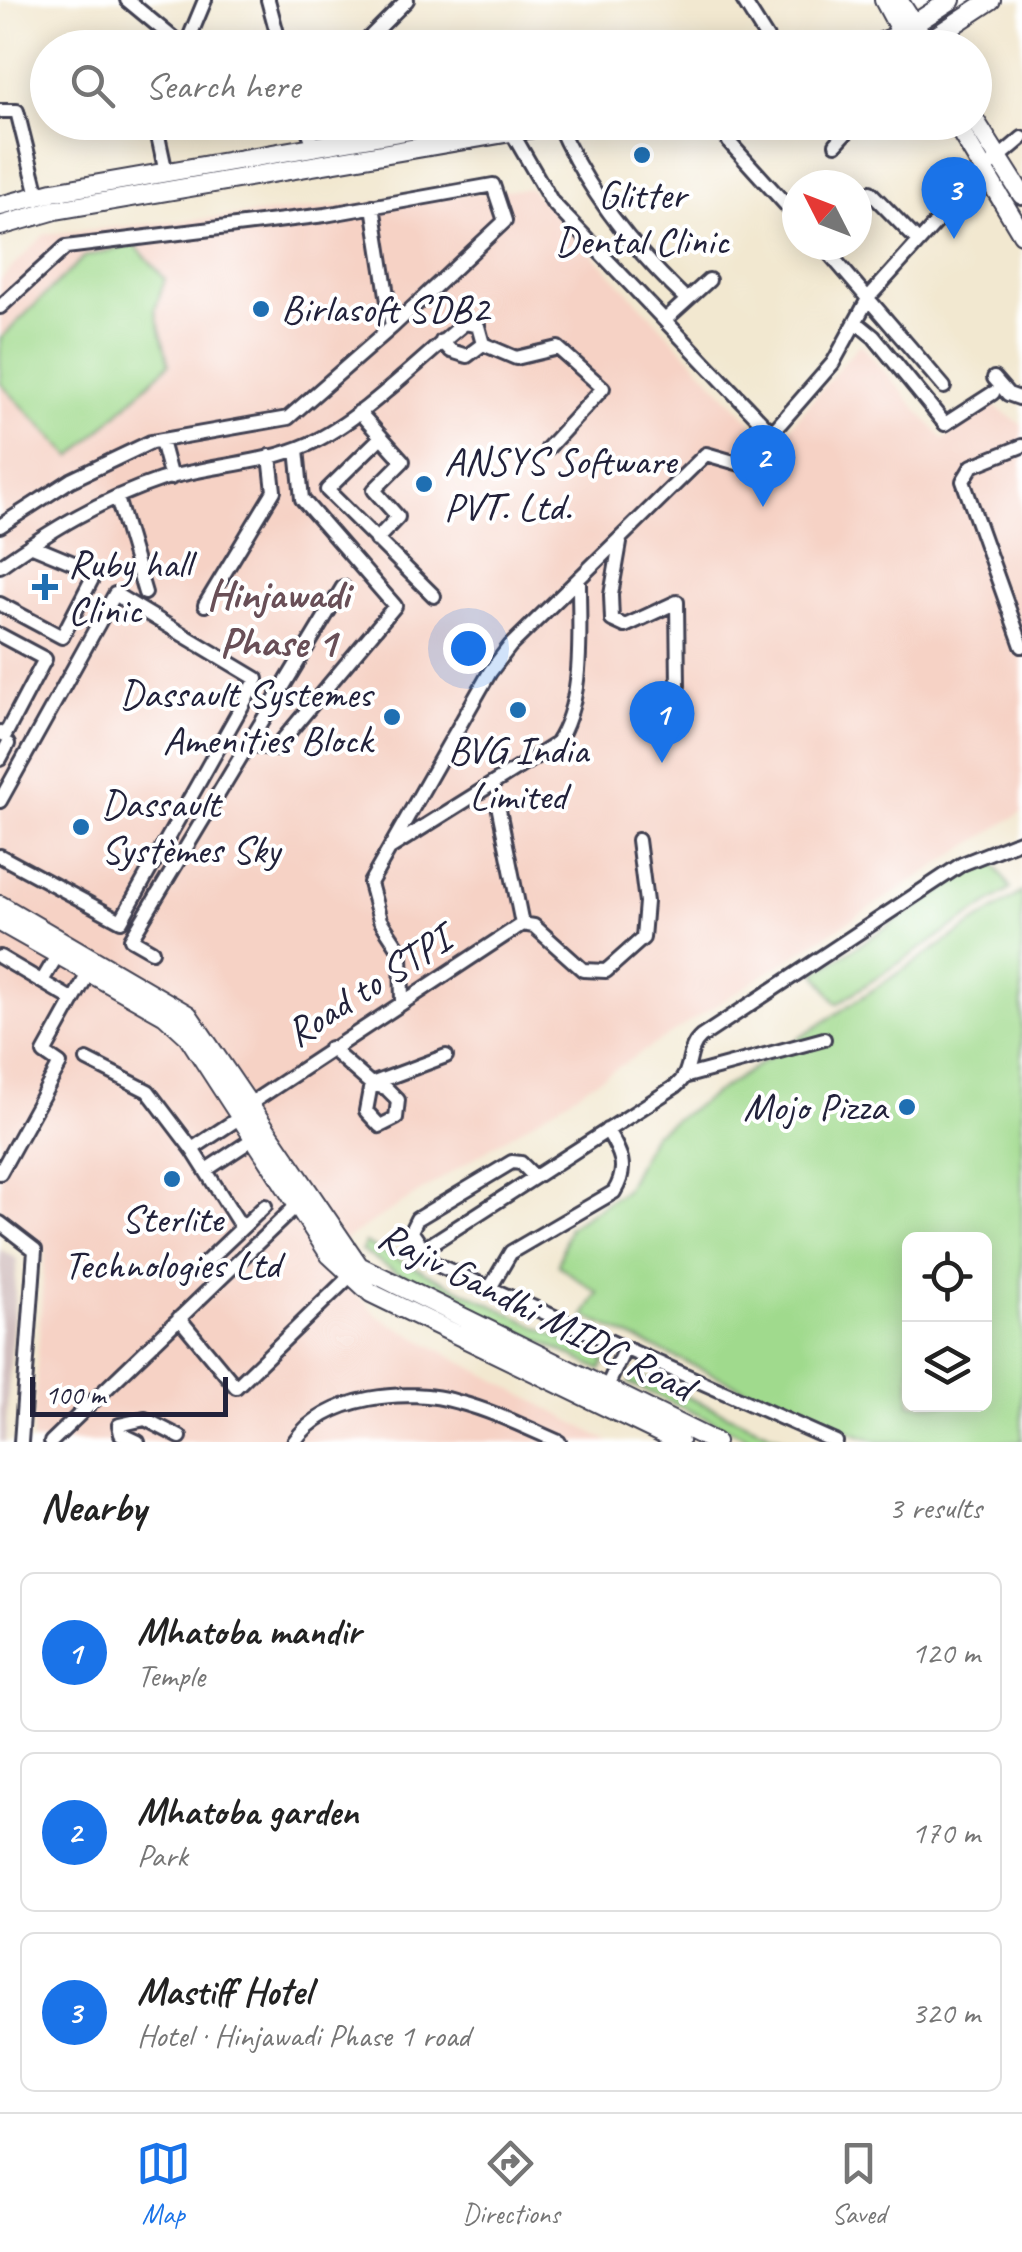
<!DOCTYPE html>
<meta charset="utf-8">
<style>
:root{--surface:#fff;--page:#f6f6f6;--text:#222;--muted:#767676;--line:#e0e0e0;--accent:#1a73e8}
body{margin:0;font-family:Caveat,sans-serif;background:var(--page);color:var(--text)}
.controls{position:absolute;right:30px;bottom:30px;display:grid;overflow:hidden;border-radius:15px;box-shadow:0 5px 25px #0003}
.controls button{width:90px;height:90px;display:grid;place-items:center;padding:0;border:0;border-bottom:2px solid var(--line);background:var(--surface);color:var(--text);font:50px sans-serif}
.compass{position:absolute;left:782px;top:170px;width:90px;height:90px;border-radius:50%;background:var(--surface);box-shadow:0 5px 25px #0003;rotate:312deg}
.scale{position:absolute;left:30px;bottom:25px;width:198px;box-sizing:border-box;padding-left:10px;border:5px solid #22223b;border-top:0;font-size:28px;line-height:35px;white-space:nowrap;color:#22223b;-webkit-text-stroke:8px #fff;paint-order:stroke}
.you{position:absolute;left:468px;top:648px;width:35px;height:35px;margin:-25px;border:8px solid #fff;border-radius:50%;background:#1a73e8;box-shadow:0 0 0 15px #1a73e833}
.badge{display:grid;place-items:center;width:65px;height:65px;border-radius:50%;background:var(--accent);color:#fff;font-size:32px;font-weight:700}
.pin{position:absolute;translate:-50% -82px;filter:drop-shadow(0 2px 5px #0008)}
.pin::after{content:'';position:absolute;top:52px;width:35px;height:30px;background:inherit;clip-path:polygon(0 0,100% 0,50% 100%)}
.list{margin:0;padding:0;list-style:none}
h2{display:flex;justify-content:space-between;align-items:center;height:130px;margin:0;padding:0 40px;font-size:42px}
h2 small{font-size:32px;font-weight:400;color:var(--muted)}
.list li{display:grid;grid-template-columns:65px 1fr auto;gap:30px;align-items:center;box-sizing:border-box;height:160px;margin:0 20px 20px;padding:0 20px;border:2px solid var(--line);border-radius:15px}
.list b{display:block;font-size:38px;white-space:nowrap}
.list p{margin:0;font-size:32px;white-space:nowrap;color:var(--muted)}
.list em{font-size:32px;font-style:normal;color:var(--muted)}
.icon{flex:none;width:55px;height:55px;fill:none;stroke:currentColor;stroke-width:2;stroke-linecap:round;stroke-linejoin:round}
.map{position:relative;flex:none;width:1022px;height:1442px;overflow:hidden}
.search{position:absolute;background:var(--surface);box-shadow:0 5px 25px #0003;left:30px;right:30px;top:30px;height:110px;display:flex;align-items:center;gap:25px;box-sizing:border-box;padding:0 35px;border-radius:55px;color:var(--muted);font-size:38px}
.sheet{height:670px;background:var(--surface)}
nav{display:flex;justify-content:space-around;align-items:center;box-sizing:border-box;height:140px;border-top:2px solid var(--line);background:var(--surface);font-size:28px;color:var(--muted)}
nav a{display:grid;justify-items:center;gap:5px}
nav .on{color:var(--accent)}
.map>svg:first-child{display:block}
.built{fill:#f6d2c5}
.industrial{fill:#d1bfbf}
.green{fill:#a0da8d;stroke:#617e64;stroke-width:2.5;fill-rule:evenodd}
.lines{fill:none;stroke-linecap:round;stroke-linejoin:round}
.minor-casing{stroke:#414051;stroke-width:18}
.major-casing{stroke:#414051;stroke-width:22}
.minor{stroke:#fff;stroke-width:12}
.major{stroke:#fff;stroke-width:18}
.poi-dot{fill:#1f6fb2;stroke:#fff;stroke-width:4}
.labels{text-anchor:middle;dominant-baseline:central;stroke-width:8;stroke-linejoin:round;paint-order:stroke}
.poi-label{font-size:40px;fill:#22223b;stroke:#fff;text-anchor:start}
.street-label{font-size:40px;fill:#22223b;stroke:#fff}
.neighbourhood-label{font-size:42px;font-weight:bold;fill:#694f57;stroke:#fff}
</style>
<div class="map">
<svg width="1022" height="1442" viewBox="0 0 1022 1442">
<rect width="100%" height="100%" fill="#fff"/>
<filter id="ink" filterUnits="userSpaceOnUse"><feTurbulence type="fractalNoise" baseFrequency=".01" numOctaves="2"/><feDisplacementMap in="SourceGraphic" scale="20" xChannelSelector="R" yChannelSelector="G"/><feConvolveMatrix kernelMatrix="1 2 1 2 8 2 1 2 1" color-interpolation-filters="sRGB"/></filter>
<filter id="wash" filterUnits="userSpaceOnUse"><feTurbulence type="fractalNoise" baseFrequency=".0048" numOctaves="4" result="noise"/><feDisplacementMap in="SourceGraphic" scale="40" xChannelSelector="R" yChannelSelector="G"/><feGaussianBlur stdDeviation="2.25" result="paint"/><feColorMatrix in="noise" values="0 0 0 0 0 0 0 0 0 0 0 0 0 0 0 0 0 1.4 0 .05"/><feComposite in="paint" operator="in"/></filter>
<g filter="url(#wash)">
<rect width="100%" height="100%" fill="#f2e8d0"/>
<path class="built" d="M530 188 774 446 860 343 944 440 990 403 1022 425V812L319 1256 379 1317 610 1442H32L45 1249 0 1220V280L45 234Z"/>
<path class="industrial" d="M0 1249 17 1259 5 1442H0Z"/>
<path class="green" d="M134 244 165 279 155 310 169 364 72 457 0 383V339L84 257Z
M991 859 1011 889 837 1004 816 973Z
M1022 892V1442H879L810 1418 584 1316 598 1293 558 1265 569 1227 625 1190 653 1134ZM910 1240H984V1404H910Z
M365 1243 605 1360 601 1370 396 1272 362 1251Z
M633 1373 790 1442H757L629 1383Z"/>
</g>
<g filter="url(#ink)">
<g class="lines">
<defs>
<path id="minor" d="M127 0 185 48 205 0
M268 0 281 48
M743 0 773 48
M359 48 407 0
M0 111H17L38 195
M155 122 166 173
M305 122 314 146
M722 122 729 142 797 217
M558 124C588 193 633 249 687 300
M511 131 552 202 772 433
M836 144 856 122
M857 202 870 192 919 242
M822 245 944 387
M0 307 66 247 325 215 493 185 505 221 392 327 373 206
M665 320 709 280
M857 323 874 337 945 424 993 393
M483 344 516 358 558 348 603 388 548 448
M994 378 1008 394 1022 399
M359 412 403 461 374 490 398 517 376 540
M381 437 327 490 434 596
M161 441 171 478
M1022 446 972 466 963 481 1022 646
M117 498 145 593
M0 526 71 480 151 442 288 418 392 327
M620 543 611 595 612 620 625 626 677 602 678 686
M0 566C51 530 100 500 160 480 208 465 262 465 309 444 362 420 418 361 465 323L478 326 483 344 467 356 451 351 442 341
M0 604 62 637 92 579 88 569 30 545
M205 605 274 491 270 456
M0 635 45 659 5 735 0 732
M248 744 275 749 395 606 302 499 297 449
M0 759 8 744
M0 801 115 594 257 679 121 921 0 856
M498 805 522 924
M390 848 556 744C585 701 579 633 579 583
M522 924 534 926 583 970 606 971 643 938 646 902 638 840
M152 951 131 939 343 587
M0 957 73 1000
M42 981 58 954
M402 1001 401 952 380 920 370 883 490 672 510 646 706 454 744 465 833 363 869 297 983 171 1022 138
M330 1048 371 1084 446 1056
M87 1060 148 1091 192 1149 242 1228
M687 1076 824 1039
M371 1084 386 1088 398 1100 396 1118 380 1126 366 1111Z
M251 1103 522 924
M192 1149 242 1116
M206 1170 256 1137
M0 1173 60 1064 44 1053 89 972
M535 1177 521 1163 512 1162 417 1219 411 1231 433 1263 836 1442
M0 1223 35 1250 21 1442
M422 1250 676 1086C694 1071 685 1051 701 1037L962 864 1022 840
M205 1263 265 1206
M490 1288 511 1252 614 1192C629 1168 621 1153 607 1130
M179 1318 236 1387 349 1277
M606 1389 625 1348
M51 1442 298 1204
M138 1442 121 1434 119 1425 145 1419 180 1437
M294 1442C326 1395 408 1387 458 1402 493 1411 527 1428 559 1442"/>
<path id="major" d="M884 0 907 43
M898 0 920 34
M867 48 894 37 951 0
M918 48 991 0
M974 119 1022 195
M955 122 1022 234
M0 206 53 192 457 122
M0 226 56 210 569 122
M0 905 188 1015 359 1266 715 1442
M0 922 165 1015 188 1036 330 1255 371 1293 679 1442"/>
</defs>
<use href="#minor" class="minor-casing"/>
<use href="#major" class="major-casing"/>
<use href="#minor" class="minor"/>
<use href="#major" class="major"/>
</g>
</g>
<g class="poi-dot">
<circle cx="642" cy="155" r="10"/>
<circle cx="261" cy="309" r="10"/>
<circle cx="424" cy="484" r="10"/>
<path d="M40 572h10v10h10v10h-10v10h-10v-10h-10v-10h10z"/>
<circle cx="518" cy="710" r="10"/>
<circle cx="392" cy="717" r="10"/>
<circle cx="81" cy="827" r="10"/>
<circle cx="907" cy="1107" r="10"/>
<circle cx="172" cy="1179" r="10"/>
</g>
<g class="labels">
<g class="poi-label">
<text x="642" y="195" text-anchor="middle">Glitter<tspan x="642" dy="46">Dental Clinic</tspan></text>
<text x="281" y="309">Birlasoft SDB2</text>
<text x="444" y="461">ANSYS Software<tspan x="444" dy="46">PVT. Ltd.</tspan></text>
<text x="68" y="564">Ruby hall<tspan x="68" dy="46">Clinic</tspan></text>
<text x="372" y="694" text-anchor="end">Dassault Systemes<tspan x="372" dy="46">Amenities Block</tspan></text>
<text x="518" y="750" text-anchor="middle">BVG India<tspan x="518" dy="46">Limited</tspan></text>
<text x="101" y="804">Dassault<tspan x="101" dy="46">Systèmes Sky</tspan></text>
<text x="887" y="1107" text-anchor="end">Mojo Pizza</text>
<text x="172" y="1219" text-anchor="middle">Sterlite<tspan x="172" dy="46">Technologies Ltd</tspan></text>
</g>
<g class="street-label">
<text transform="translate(368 986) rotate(-33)">Road to STPI</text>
<text transform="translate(536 1311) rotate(27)">Rajiv Gandhi MIDC Road</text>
</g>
<g class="neighbourhood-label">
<text x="278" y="594">Hinjawadi<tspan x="278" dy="48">Phase 1</tspan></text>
</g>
</g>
</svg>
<div class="controls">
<button><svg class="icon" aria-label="locate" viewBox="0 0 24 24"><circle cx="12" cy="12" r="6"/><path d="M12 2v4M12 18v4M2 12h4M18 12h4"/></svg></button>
<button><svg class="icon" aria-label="layers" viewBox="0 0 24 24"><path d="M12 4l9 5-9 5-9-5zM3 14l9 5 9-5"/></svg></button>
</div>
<svg class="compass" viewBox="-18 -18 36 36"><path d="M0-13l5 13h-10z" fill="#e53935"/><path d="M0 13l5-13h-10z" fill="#767676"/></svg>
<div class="scale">100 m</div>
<div class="you"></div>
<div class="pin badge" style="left:662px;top:763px">1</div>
<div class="pin badge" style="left:763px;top:507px">2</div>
<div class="pin badge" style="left:954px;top:239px">3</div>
<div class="search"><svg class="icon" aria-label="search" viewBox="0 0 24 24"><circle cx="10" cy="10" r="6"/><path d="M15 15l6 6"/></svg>Search here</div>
</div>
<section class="sheet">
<h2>Nearby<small>3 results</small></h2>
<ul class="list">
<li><span class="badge">1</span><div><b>Mhatoba mandir</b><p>Temple</p></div><em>120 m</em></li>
<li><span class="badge">2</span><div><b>Mhatoba garden</b><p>Park</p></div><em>170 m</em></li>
<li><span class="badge">3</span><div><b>Mastiff Hotel</b><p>Hotel · Hinjawadi Phase 1 road</p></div><em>320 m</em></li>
</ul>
</section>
<nav>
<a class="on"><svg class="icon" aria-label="map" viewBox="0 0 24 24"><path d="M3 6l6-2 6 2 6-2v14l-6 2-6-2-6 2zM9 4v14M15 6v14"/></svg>Map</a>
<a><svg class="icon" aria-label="directions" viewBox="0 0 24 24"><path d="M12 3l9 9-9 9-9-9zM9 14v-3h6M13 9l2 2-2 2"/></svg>Directions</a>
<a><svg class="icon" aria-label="saved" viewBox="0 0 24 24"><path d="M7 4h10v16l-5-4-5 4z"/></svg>Saved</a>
</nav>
